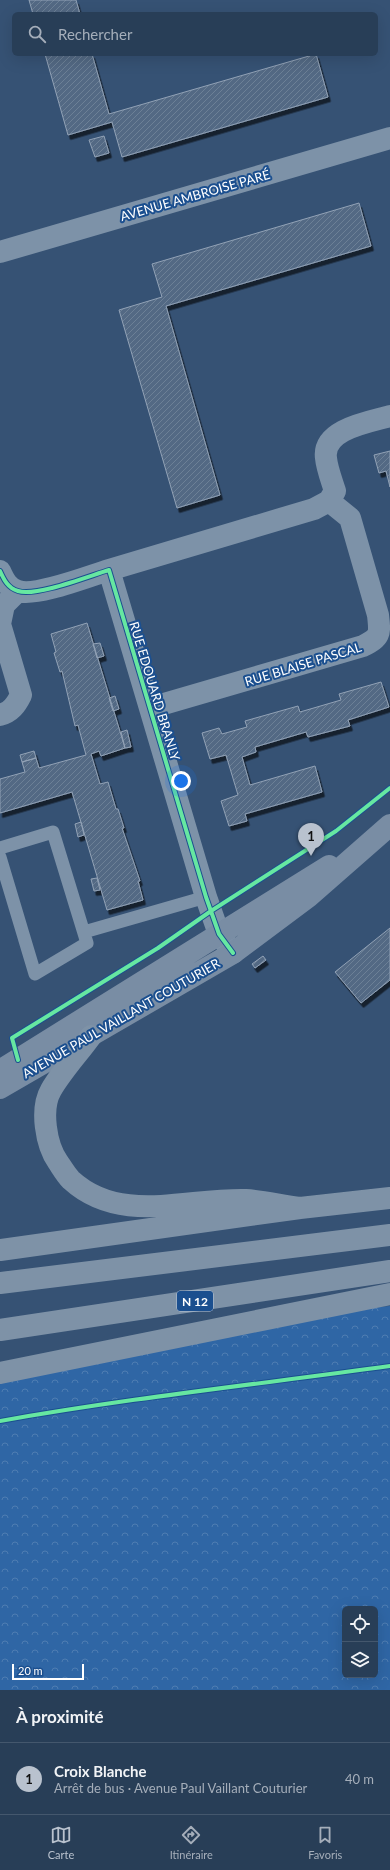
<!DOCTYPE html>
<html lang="fr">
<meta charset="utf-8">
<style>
:root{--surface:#283e57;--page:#344961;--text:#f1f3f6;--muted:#a5aeba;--line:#44576d;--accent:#b9c2ce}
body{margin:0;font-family:Lato,sans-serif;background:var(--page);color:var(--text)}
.controls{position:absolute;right:12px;bottom:12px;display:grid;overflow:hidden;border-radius:6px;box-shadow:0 4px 16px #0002}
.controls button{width:36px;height:36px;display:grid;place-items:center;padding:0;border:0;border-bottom:1px solid var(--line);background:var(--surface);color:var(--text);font:20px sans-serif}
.scale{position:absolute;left:12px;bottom:10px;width:72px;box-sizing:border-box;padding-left:4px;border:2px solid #fff;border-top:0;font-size:11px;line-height:14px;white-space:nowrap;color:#fff;-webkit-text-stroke:3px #1b4f8f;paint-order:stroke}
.you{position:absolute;left:181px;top:781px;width:14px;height:14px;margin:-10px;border:3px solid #fff;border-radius:50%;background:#1a73e8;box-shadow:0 0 0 6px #1a73e833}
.badge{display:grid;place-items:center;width:26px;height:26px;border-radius:50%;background:var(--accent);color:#111;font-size:13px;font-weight:700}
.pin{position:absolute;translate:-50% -33px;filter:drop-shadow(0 1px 2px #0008)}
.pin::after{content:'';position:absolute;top:21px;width:14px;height:12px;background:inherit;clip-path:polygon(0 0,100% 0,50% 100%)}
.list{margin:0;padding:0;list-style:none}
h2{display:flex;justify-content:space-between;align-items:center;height:52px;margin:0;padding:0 16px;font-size:17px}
h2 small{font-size:13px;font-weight:400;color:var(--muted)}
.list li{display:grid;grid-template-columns:26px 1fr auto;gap:12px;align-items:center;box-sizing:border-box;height:72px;padding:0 16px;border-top:1px solid var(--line)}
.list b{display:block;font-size:15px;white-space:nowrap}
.list p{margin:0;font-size:13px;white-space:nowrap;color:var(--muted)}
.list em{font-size:13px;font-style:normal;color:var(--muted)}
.icon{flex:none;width:22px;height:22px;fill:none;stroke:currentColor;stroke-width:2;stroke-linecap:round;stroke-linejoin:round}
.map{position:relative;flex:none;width:390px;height:1690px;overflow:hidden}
.search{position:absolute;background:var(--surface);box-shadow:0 4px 16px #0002;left:12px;right:12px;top:12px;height:44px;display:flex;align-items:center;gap:10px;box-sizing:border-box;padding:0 14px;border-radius:6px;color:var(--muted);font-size:15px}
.sheet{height:124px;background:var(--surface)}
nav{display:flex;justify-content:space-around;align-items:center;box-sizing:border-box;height:56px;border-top:1px solid var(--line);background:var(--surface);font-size:11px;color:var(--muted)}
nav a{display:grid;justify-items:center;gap:2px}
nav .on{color:var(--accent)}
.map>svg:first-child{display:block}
.forest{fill:url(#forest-crowns);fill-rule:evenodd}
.building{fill:url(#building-hatch);stroke:#92a2b6;filter:url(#shadow)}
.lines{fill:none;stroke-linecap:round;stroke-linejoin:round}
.lane{stroke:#7d92a8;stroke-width:13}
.street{stroke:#7d92a8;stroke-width:22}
.secondary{stroke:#798da4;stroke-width:22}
.highway{stroke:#7e92a7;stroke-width:22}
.cycleway-casing{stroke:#1b4f8f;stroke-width:6}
.cycleway{stroke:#66e7a1;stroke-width:4}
.labels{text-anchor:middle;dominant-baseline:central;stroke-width:4;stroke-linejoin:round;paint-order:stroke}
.shield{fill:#1b4f8f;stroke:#bbcadd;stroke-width:1}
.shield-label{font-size:12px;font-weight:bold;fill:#fff}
.street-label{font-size:13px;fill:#fff;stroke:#1b4f8f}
</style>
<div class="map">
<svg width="390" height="1690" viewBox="0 0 390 1690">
<defs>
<pattern id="forest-crowns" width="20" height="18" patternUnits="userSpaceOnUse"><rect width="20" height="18" fill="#2f66a5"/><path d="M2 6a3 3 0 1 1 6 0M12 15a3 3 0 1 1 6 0" fill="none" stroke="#4e7db2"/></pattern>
<pattern id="building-hatch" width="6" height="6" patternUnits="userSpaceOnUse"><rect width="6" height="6" fill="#526984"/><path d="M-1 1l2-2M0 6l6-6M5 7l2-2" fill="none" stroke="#6c8096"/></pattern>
<filter id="shadow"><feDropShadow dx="2.5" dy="4.5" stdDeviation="0" flood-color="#0009"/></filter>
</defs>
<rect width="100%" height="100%" fill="#365274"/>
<path class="forest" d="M390 1306V1690H0V1374L271 1318ZM345 1609H375V1675H345Z"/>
<path class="building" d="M29 0H76L80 14H33Z
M45 54H92L109 114 316 54 328 97 122 157 112 122 68 135Z
M104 136 109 153 95 157 89 140Z
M359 203 371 246 166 306 220 495 177 508 119 310 162 297 152 264Z
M390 451V487L386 471 379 473 374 455Z
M87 623 125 748 101 756 99 751 91 754 100 784 108 782 116 809H118L124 828H122L140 881H138L143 900 107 910 72 792 0 813V779L25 772 22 762 36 758 39 768 86 755 78 725 75 726 62 671 60 672 54 653 56 652 51 634Z
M100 643 104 656 97 658 93 644Z
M381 682 389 707 348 720 350 726 308 737 306 732 255 747 256 752 242 757 250 785 315 766 322 792 245 814 247 821 229 826 221 801 238 795 226 755 210 759 202 733 219 728 222 734 247 727 245 721 298 706 300 712 341 700 339 694Z
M115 696 119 709 113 711 109 698Z
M127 730 131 747 125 748 121 732Z
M34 751 36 758 22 762 20 755Z
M81 822 84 835 78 837 75 824Z
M97 878 100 890 94 891 91 879Z
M390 928V980L361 1003 335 972Z
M263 956 266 960 255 968 252 964Z"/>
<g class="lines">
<path class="lane" d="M0 848 53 832 87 943 35 974 0 857
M84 932 206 897"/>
<path class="street" d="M0 252 390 138
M109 570 314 509 329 501 335 491C332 481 327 469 326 458 322 429 369 422 390 416
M0 571C4 580 8 588 18 591 36 597 89 576 109 570L206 897 219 934 233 953
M150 708 363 646C381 637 380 634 378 615L350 518 329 501
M0 715C11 712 16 705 21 695L0 624 4 605 18 591"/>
<path class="secondary" d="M1 1070 329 866
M0 1088 233 953 308 897 390 825"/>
<path class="highway" d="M91 1036C78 1054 62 1071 51 1090 40 1109 46 1145 58 1162 62 1168 66 1175 71 1180 120 1225 187 1198 246 1200 264 1201 282 1206 300 1208
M0 1250 300 1208 390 1198
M0 1283 390 1235
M0 1330 390 1271
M0 1373 390 1294"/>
<defs>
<path id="cycleway" d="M0 571C4 580 8 588 18 591 36 597 89 576 109 570L206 897 219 934 233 953
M18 1060 12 1038 158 948 211 911 336 831 390 788
M0 1421C129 1398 260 1384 390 1366"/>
</defs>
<use href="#cycleway" class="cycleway-casing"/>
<use href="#cycleway" class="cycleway"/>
</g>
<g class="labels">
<rect class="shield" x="177" y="1291" width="36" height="20" rx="3"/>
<g class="shield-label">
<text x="195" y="1301">N 12</text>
</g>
<g class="street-label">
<text transform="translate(195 195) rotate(-16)">AVENUE AMBROISE PARÉ</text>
<text transform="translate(303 664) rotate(-17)">RUE BLAISE PASCAL</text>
<text transform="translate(155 691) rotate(73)">RUE EDOUARD BRANLY</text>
<text transform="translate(121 1018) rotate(-30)">AVENUE PAUL VAILLANT COUTURIER</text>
</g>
</g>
</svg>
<div class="controls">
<button><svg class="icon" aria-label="locate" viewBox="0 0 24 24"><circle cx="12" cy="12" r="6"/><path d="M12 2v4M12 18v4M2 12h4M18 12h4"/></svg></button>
<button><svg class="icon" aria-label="layers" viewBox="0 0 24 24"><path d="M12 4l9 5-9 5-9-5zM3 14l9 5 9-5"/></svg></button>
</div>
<div class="scale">20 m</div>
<div class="you"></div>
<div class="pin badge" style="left:311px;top:856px">1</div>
<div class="search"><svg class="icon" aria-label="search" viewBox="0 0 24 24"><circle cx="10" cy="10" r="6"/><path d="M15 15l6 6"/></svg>Rechercher</div>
</div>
<section class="sheet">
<h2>À proximité<small></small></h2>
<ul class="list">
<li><span class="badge">1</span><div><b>Croix Blanche</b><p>Arrêt de bus · Avenue Paul Vaillant Couturier</p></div><em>40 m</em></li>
</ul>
</section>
<nav>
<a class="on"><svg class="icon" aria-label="map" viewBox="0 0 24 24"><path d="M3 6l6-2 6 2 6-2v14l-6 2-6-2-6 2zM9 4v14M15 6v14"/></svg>Carte</a>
<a><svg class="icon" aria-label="directions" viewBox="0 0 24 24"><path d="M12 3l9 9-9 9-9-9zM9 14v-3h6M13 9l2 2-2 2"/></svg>Itinéraire</a>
<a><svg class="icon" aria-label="saved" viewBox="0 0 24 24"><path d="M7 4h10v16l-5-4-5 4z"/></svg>Favoris</a>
</nav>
